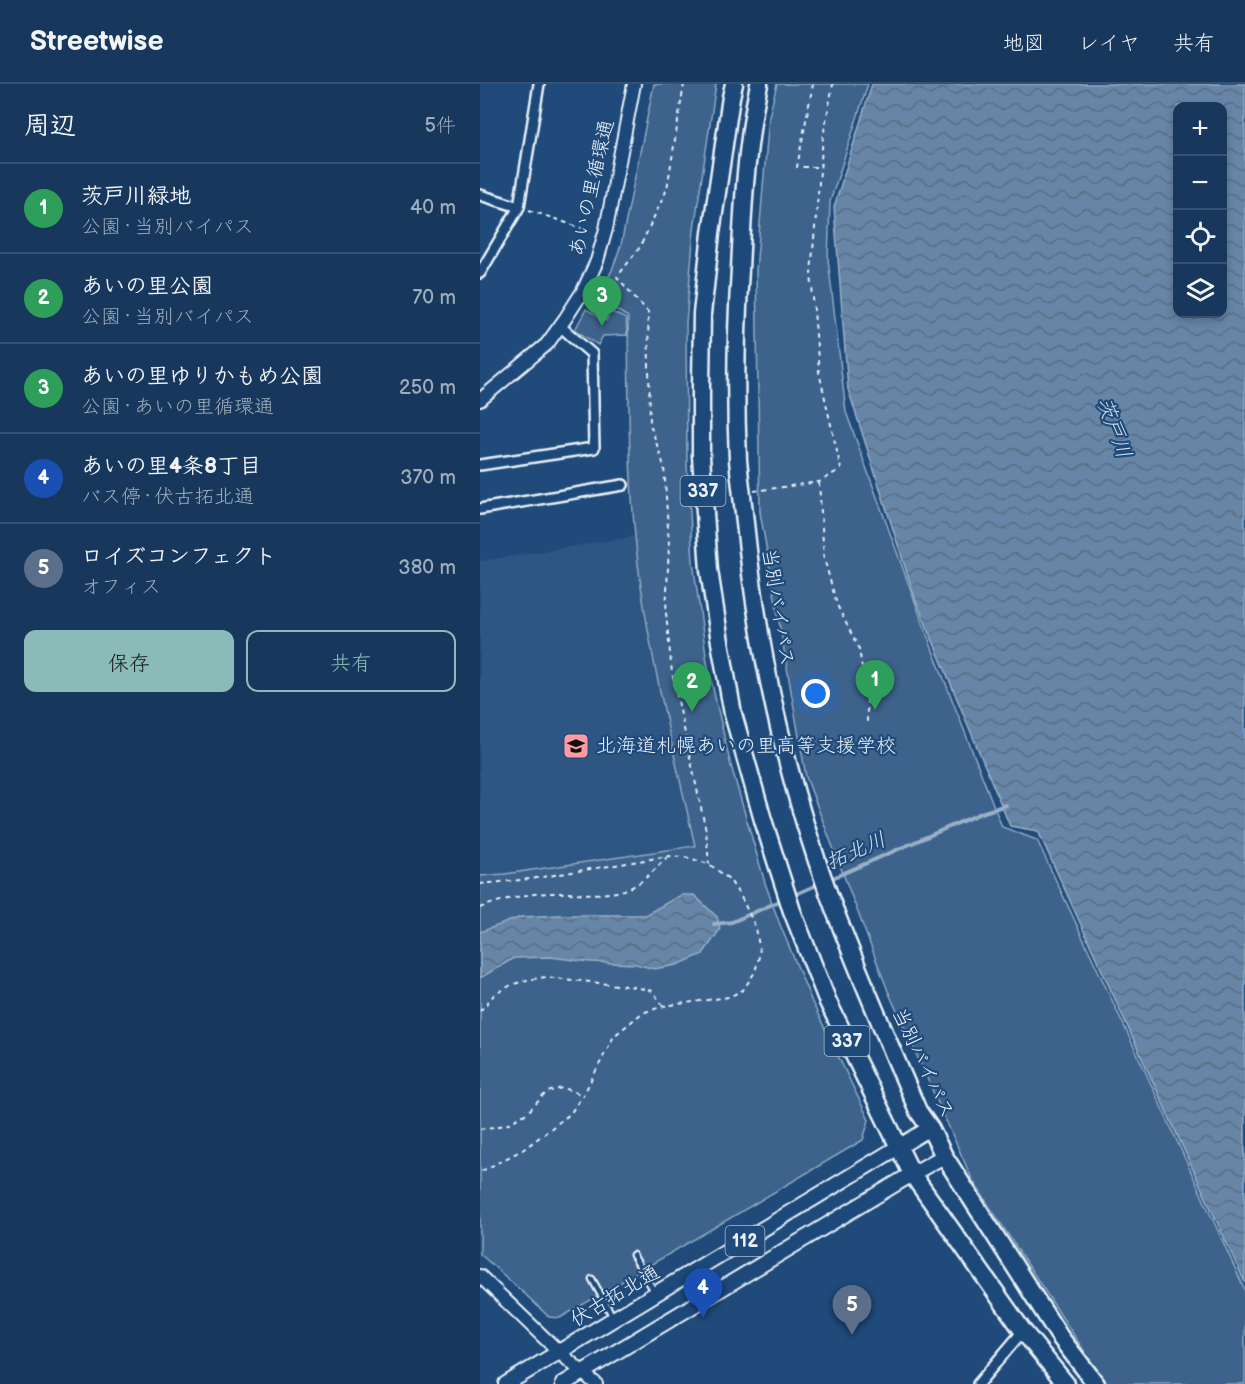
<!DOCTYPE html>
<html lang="ja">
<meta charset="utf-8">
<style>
:root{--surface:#17385c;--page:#244365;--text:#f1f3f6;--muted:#9eacbb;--line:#365272;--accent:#8bbbb9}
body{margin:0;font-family:"Balsamiq Sans","Klee One",sans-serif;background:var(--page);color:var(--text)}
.controls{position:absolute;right:18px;top:18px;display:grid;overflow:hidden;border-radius:12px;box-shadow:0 3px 9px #0003}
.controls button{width:54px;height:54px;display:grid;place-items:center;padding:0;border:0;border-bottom:2px solid var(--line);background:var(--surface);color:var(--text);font:30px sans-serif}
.you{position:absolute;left:336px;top:610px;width:21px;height:21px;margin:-15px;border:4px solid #fff;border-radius:50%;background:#1a73e8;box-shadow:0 0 0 9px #1a73e833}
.badge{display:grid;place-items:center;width:39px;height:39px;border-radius:50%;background:var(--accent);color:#fff;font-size:20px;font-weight:700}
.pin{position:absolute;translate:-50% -50px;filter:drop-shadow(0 2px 3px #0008)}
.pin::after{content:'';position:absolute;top:32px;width:21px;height:18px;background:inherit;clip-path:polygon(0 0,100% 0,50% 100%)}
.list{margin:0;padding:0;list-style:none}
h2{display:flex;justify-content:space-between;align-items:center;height:78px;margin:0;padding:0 24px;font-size:26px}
h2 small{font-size:20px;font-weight:400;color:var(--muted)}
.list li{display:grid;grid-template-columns:39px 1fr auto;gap:18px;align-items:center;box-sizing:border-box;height:90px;padding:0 24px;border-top:2px solid var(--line)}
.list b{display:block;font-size:22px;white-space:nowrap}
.list p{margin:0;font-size:20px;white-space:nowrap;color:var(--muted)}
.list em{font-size:20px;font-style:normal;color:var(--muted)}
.actions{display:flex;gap:12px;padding:18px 24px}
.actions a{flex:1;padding:14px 0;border:2px solid var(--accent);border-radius:12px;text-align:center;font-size:21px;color:var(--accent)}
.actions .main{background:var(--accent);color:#111}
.icon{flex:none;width:33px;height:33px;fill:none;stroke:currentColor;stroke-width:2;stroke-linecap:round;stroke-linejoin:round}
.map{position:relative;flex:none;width:765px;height:1300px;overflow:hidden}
header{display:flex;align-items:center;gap:36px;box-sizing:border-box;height:84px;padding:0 30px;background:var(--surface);border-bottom:2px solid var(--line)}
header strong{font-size:28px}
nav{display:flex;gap:33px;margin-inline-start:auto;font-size:21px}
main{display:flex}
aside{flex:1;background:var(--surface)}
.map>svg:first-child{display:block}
.built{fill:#2e5683}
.green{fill:#3c628c;stroke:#92aac2;stroke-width:1.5}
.water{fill:url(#water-waves);stroke:#9ab0c7;stroke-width:1.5;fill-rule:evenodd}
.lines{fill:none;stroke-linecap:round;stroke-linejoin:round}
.stream{stroke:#9ab0c7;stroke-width:4}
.lane-casing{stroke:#e8f1f8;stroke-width:9}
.street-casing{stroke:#e8f1f8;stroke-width:14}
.secondary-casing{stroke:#e8f1f8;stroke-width:16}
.primary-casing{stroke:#e8f1f8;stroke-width:18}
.highway-casing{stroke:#e8f1f8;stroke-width:21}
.path{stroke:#e8f1f8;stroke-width:2;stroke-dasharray:4.5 4.5;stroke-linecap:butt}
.lane{stroke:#1f4a7a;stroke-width:4.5}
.street{stroke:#1f4a7a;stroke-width:9}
.secondary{stroke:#1f4a7a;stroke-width:12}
.primary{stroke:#1f4a7a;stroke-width:14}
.highway{stroke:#1f4a7a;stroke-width:16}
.labels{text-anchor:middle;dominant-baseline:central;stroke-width:4.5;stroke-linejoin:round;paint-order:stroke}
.shield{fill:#1f4a7a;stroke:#acbfd2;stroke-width:1.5}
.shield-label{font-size:18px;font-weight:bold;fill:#e8f1f8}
.street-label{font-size:20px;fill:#e8f1f8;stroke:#1f4a7a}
.poi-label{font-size:20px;fill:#e8f1f8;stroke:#1f4a7a;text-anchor:start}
.water-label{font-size:21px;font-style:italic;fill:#d4e1ec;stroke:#1f4a7a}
</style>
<header>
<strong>Streetwise</strong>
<nav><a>地図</a><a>レイヤ</a><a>共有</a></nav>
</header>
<main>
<aside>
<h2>周辺<small>5件</small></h2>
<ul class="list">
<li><span class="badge" style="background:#2e9e5b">1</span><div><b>茨戸川緑地</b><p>公園 · 当別バイパス</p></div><em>40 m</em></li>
<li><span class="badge" style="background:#2e9e5b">2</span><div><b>あいの里公園</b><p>公園 · 当別バイパス</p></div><em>70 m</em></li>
<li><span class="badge" style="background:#2e9e5b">3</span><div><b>あいの里ゆりかもめ公園</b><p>公園 · あいの里循環通</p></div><em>250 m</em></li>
<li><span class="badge" style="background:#1a4fb4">4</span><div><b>あいの里4条8丁目</b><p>バス停 · 伏古拓北通</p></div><em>370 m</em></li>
<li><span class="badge" style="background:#5c6f8a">5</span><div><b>ロイズコンフェクト</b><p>オフィス</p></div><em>380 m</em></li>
</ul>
<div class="actions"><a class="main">保存</a><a>共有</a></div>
</aside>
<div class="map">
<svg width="765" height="1300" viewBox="0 0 765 1300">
<defs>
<pattern id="water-waves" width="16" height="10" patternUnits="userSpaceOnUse" patternTransform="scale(1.5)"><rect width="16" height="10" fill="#6685a7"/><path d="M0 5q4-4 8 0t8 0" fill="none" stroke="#596d82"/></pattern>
</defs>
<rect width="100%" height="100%" fill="#1f4a7a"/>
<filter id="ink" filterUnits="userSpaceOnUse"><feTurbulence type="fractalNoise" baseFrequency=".0167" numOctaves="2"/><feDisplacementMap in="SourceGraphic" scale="12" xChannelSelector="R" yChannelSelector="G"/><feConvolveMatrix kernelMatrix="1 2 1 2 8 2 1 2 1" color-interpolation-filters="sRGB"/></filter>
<g filter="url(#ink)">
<path class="built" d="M155 452 170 563 216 762 25 790 0 792V475L2 477Z"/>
<path class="green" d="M174 0H236L214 145 206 239 207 380 213 478 227 578 250 678 285 799 299 838 332 918 389 1036 383 1056 80 1234 69 1233 46 1211 0 1170V792L25 790 215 762C192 659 165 557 155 452 148 379 149 306 148 233L128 221 122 231 112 225 132 186 141 161Z
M297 0H388L350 118 348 175 366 328 450 559 522 743 557 756 660 976 765 1206V1300H628L612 1279 493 1097 408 907 326 693 280 428 276 187 289 32Z
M106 225 126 237 130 227 146 235 147 251 123 252 118 261 95 246Z"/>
<path class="water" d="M392 0H765V1199L558 747 530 742 435 514 368 305 354 123ZM742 22V230H698V22Z
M201 811H214L237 833 240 845 223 870 197 881 174 885 156 880 110 878 70 873 34 874 0 894V848L41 833 80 831H165Z"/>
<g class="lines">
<path class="stream" d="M348 796 501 729 526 721
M312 812 341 799
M234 840 252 838 302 816"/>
<defs>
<path id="lane" d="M153 1171 174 1207
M112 1195 133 1233"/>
<path id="street" d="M0 111 39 123
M0 189 39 123 59 0
M0 381 114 364 112 270 80 242
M0 425 143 401
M498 1300 543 1247"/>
<path id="secondary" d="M0 316 67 260 85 235 103 207 117 177 126 145 154 0
M0 1192 79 1268 116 1300"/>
<path id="primary" d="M26 1300 450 1044
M83 1300 432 1090 464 1072"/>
<path id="highway" d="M254 0 251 13 231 149 222 230 221 301V372L229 486 240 558 253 630 283 736 312 827 348 918 432 1090 543 1247 586 1300
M279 0C266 61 263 123 260 185 256 248 255 312 258 376 260 397 263 418 265 439 278 566 305 691 349 811 376 884 407 955 438 1027L450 1044 464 1072 580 1253 616 1300"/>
</defs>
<use href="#lane" class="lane-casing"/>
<use href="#street" class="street-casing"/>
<use href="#secondary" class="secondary-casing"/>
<use href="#primary" class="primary-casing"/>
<use href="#highway" class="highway-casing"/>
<path class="path" d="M204 0 187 105 160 163 137 193 168 228 170 340 184 382 189 460 186 529 192 589 226 747 229 780
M333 0 317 83H340
M49 126 107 146
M339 398 344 474 357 521 379 565 387 614V642
M274 407 339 398 361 385 339 288 331 189 343 53 353 0
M0 800 50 795 171 775 188 772 205 773 229 780 249 795 261 813 276 844 280 869 275 888 263 906 249 913 184 922 162 929 134 952 105 1008 90 1030 44 1065 0 1088
M0 824C22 815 49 809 73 809 99 808 128 814 152 803 166 796 176 784 187 773
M0 927 14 911 31 901 47 896 66 893 155 903 172 907 183 921
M0 1045 26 1041 47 1029 67 1008 82 1004 94 1007 102 1012"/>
<use href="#lane" class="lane"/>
<use href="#street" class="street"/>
<use href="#secondary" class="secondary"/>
<use href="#primary" class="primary"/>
<use href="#highway" class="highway"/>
</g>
</g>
<defs>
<symbol id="school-square" viewBox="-11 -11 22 22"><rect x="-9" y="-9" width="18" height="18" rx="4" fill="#ff9aa2" stroke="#1f4a7a"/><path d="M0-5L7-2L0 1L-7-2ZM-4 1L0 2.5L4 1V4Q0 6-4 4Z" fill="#111"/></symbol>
</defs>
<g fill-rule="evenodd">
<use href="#school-square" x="81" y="647" width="30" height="30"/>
</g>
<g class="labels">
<g class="shield">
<rect x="200.5" y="392" width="45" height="30" rx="4.5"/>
<rect x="344.5" y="942" width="45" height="30" rx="4.5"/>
<rect x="245.5" y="1142" width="39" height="30" rx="4.5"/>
</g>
<g class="shield-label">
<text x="223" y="407">337</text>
<text x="367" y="957">337</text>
<text x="265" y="1157">112</text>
</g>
<g class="street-label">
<text transform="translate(112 104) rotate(-77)">あいの里循環通</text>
<text transform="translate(298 523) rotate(81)">当別バイパス</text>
<text transform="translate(443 979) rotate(65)">当別バイパス</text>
<text transform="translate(135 1212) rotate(-31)">伏古拓北通</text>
</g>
<g class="poi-label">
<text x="116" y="662">北海道札幌あいの里高等支援学校</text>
</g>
<g class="water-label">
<text transform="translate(634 344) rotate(70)">茨戸川</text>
<text transform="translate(376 767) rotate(-24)">拓北川</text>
</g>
</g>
</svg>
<div class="controls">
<button>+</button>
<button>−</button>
<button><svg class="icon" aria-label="locate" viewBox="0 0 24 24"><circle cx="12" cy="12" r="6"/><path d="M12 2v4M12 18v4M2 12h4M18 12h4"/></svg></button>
<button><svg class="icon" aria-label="layers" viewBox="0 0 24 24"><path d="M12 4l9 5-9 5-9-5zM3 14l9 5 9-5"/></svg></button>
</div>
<div class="you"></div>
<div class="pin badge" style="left:395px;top:626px;background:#2e9e5b">1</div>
<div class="pin badge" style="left:212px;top:628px;background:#2e9e5b">2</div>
<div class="pin badge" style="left:122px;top:242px;background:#2e9e5b">3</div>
<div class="pin badge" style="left:223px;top:1234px;background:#1a4fb4">4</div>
<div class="pin badge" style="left:372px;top:1251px;background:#5c6f8a">5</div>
</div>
</main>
